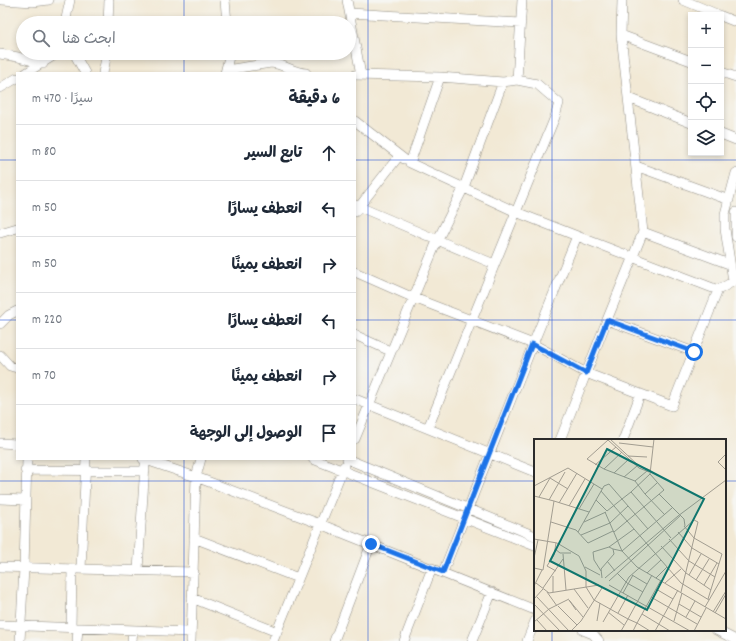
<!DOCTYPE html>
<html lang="ar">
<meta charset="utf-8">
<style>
:root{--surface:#fff;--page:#f2f2f3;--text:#1f2937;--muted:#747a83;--line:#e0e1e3}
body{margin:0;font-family:Dekko,"Playpen Sans Arabic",sans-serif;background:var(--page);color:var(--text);direction:rtl}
.controls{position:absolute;right:12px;top:12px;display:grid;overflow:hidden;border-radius:0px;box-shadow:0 2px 6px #0003}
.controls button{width:36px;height:36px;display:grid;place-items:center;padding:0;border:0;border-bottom:1px solid var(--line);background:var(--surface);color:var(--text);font:20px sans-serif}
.stop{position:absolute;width:12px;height:12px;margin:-9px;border:3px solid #1a73e8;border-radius:50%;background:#fff}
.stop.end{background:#1a73e8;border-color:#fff;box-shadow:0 1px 4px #0008}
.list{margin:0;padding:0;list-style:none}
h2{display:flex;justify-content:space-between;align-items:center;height:52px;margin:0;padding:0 16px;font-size:17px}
h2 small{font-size:13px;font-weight:400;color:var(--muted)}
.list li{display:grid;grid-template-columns:26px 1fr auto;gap:12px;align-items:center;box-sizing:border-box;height:56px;padding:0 16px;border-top:1px solid var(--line)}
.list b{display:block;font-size:15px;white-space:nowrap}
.list em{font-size:13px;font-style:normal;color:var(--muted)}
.icon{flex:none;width:22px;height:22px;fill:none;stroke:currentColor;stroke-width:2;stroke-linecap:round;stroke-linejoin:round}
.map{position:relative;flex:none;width:736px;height:641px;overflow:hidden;direction:ltr}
.search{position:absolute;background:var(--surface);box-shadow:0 2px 6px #0003;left:16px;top:16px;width:340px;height:44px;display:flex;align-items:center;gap:10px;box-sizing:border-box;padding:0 14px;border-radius:22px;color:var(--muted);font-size:15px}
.panel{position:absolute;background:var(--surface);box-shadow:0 2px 6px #0003;left:16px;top:72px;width:340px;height:388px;border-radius:0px;direction:rtl}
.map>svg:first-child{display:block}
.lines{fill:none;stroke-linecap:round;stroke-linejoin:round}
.minor-casing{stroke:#8e8a80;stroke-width:10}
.minor{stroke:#fff;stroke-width:9}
.route{stroke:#1a73e8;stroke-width:5}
.grid{fill:none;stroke:#1d4ed8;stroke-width:1;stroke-opacity:0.55}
.inset-road{fill:none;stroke:#a29d91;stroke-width:1}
.view{fill:#0f766e;fill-opacity:0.15;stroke:#0f766e;stroke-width:2}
.inset-edge{fill:none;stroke:#2b2b2b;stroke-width:2}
</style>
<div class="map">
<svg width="736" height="641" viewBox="0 0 736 641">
<rect width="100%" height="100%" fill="#f6f6f2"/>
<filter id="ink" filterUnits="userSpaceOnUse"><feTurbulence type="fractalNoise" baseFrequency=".025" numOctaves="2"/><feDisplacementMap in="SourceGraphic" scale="8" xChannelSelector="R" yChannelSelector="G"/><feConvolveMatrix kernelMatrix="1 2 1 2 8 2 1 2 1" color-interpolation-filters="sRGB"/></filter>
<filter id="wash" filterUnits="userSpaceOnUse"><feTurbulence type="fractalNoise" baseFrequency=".012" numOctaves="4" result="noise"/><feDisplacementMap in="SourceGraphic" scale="16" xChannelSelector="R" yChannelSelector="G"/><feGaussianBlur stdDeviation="0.9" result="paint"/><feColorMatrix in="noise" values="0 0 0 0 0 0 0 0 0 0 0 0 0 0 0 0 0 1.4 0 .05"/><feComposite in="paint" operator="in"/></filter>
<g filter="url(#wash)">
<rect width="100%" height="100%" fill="#f2e9d5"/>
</g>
<g filter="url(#ink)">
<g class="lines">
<defs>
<path id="minor" d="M2 0 33 2 49 0
M225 0 227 23
M347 0 361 75
M683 0 719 15
M350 13 521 23
M721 16 736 22
M65 23 70 0
M108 23 109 0
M621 35 691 61
M74 53 85 73
M0 54 18 57 43 64
M226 70 271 63C283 64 293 72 306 73
M721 72 736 77
M26 73 58 53
M103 73 107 53
M225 73 230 53
M355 75 440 77
M440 77 503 82 517 80 537 84 559 103 555 117 516 212 410 163Z
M517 80 522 0
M0 88 17 78
M629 98 691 123
M355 121 404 159
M721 134 736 140
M636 166 729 200
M355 205 494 264
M355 212 399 156
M736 212V237
M643 232 729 264
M0 233 17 228
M355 272 414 298 533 344 586 373 672 406 718 290
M733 281 725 229V214L736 173
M607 320 643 232 621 35 622 0
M0 324 9 315 17 311
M355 335 390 351
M0 355 10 366 17 368
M355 399 535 472
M428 428 516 212 577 236
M355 439 437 241 464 187 503 82
M560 440 607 320 694 352
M623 440 640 395
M0 443 17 444
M143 459 196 477 320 524 535 610
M313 459 535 546
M347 459 535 536
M25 470 145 471
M0 499 25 500
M194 538 298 578
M0 567 194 572
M81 569 86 459
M138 570 145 465
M443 572 533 344 577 236 718 290 736 280
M192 598 277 632
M0 625 191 632
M71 628 72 569
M583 630 593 634 599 641
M716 630 736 640
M20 641 24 568 27 459
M77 641 78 628
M132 641 133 630
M191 641 196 477 201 459
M273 641 344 466
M334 641 371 544
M404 641 432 568
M472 641 492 592
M527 641 535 621"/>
</defs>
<use href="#minor" class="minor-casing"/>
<use href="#minor" class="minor"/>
</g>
</g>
<g class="lines" filter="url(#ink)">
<path class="route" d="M371 544 443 572 532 344 586 373 607 320 694 352"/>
</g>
<path class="grid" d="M184 0V23M368 0V641M552 0V440M184 53V73M0 160H17M355 160H736M0 320H17M355 320H736M184 459V641M0 481H535M725 481H736M552 630V641"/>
<g transform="translate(534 439)">
<rect width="192" height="192" fill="#f2e9d5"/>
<path class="inset-road" d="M76 0 105 27 116 31M120 0 116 35 97 53 137 99M74 1 53 20 70 30 101 42 111 55M74 1 105 29 115 33M85 4 119 8M192 15 184 23 192 31M94 17 113 18M61 26 82 8M70 30 88 13M80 34 95 20M90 38 103 27M101 42 113 32M123 44 111 55 131 76M75 45 88 60 73 72 62 61 70 47ZM0 47 34 29 68 50M67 52 147 144 175 161M97 53 88 60 114 90M125 55 150 80 151 87M0 57 20 62 9 131 0 129M5 58 16 39 34 50M15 61 31 33M20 62 55 73M25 64 43 34M35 67 51 40M45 70 60 45M71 73 88 112 103 128 192 180M17 83 42 91 54 104 79 92M50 83 72 73M150 87 160 99 188 115 174 160M44 93 62 61M80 93 130 51 116 35M144 93 158 109 185 125M47 96 76 84 94 67M0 100 23 104 45 117 52 132V148L60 161 94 180 118 136M135 100 155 122 181 138M127 107 152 134 177 151M21 110 26 114H37M79 110 88 112 138 69M29 115 32 151M0 119 4 101M73 122 81 132M51 128 66 136M22 132 13 127 20 116 22 104M67 132 60 121 59 113 75 108 100 90M83 134 93 144 109 153M113 134 127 121M98 136 113 145M155 136 167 115M19 137V153M68 139 67 130 80 115 79 110 75 108M71 139 144 77 192 41M122 139 133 128M162 141 175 120M75 142 147 76M2 144 15 154 65 146M131 144 147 130M75 146 156 192M170 146 183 124M0 147 8 131M9 149 29 120M40 150 54 169M122 150 139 160M13 153 23 167M89 154 99 136M3 158 35 192M117 158 163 185M0 160 9 150M0 165 26 192M145 165 167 178M24 167 43 186M171 168 192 132M42 171 35 161 49 178M74 173 90 186M179 173 192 152M84 174 94 156M181 174 192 155M108 175 136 192M152 178 161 162M3 181 13 192M63 182 66 164M140 182 148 154M0 183 15 170 35 160M69 183 95 138 160 81 164 83 147 153M37 192 47 182 68 149M87 192 94 180 103 184 127 141M99 192 103 184 116 192M121 192 144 151M160 192 172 169"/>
<path class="view" d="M73 10 170 60 113 171 16 122Z"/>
<rect width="192" height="192" class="inset-edge"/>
</g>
</svg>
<div class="controls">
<button>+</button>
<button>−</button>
<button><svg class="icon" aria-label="locate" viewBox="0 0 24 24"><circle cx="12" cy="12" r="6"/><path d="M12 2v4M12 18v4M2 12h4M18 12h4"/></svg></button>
<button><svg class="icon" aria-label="layers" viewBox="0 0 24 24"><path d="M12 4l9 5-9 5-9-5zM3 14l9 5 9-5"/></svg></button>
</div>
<div class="stop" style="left:694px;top:352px"></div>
<div class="stop end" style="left:371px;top:544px"></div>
<div class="search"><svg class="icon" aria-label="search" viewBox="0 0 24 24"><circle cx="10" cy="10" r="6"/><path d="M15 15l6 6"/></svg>ابحث هنا</div>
<section class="panel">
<h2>6 دقيقة<small>سيرًا · 470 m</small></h2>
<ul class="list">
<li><svg class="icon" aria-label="ahead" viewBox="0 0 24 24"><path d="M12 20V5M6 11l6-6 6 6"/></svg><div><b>تابع السير</b></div><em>80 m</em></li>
<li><svg class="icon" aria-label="left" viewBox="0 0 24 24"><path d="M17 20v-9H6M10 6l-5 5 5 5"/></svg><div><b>انعطف يسارًا</b></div><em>50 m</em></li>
<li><svg class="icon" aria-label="right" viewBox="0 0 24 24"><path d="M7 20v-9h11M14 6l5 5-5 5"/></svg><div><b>انعطف يمينًا</b></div><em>50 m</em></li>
<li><svg class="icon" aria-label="left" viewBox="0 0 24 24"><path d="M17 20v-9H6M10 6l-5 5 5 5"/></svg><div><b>انعطف يسارًا</b></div><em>220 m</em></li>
<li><svg class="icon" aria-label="right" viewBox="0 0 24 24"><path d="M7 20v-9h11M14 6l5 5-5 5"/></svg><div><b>انعطف يمينًا</b></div><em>70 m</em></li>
<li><svg class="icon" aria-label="arrive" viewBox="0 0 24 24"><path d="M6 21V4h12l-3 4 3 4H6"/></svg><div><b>الوصول إلى الوجهة</b></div></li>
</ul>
</section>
</div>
